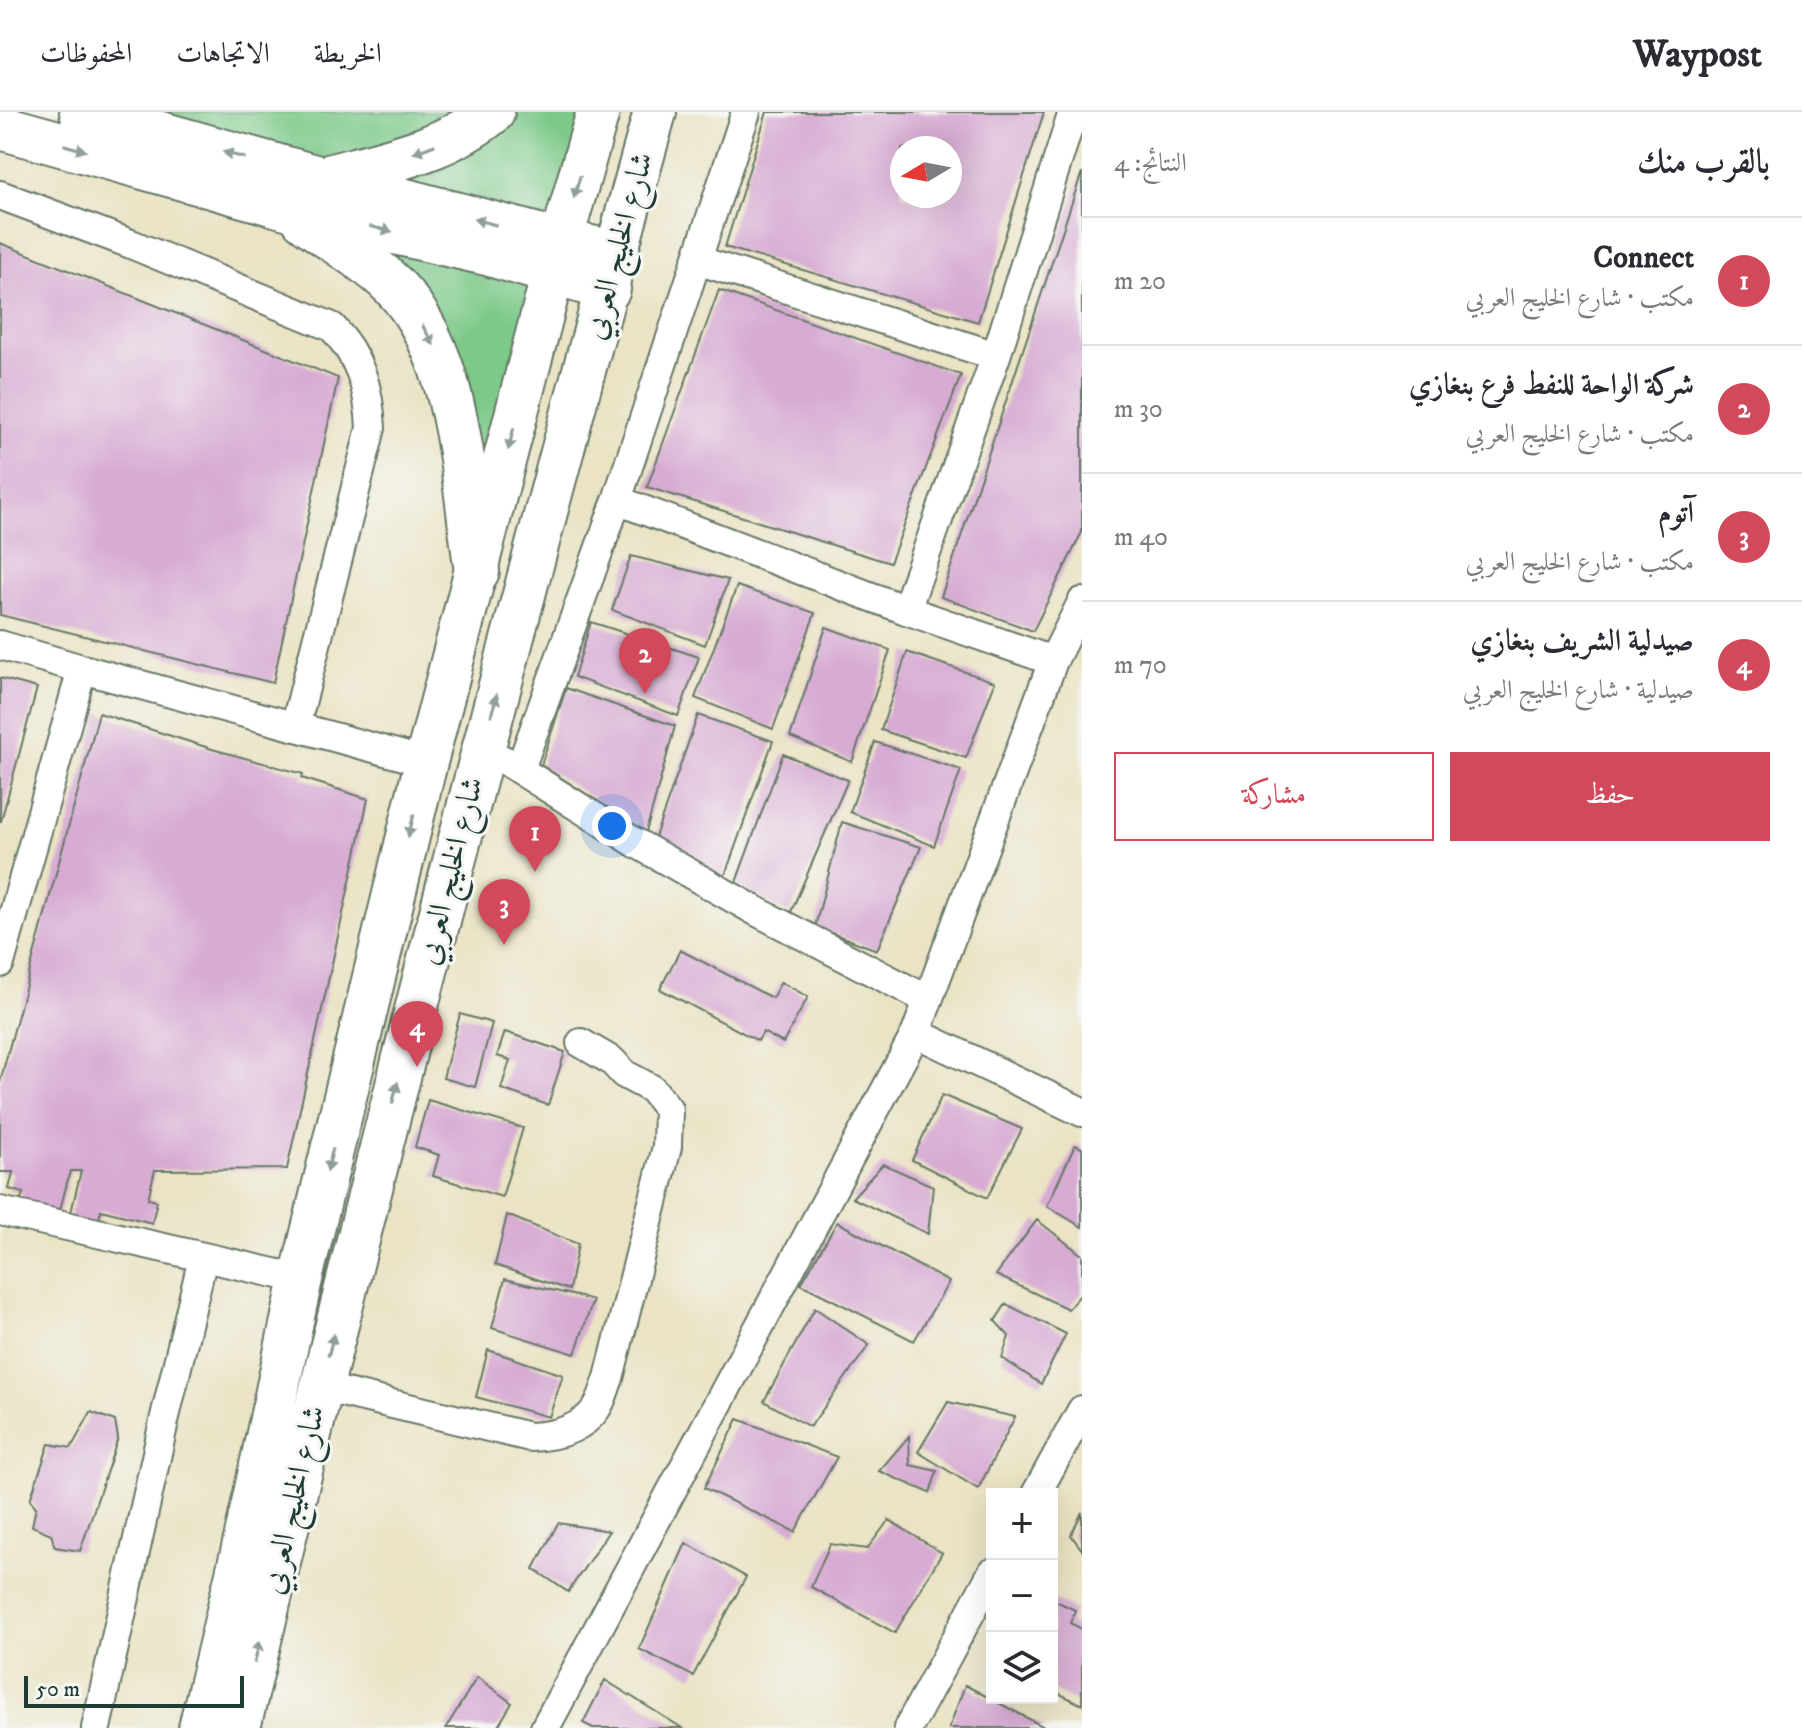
<!DOCTYPE html>
<html lang="ar">
<meta charset="utf-8">
<style>
:root{--surface:#fff;--page:#f2f2f3;--text:#2b2b33;--muted:#7c7c81;--line:#e1e1e2;--accent:#d1495b}
body{margin:0;font-family:"IM FELL DW Pica",Amiri,serif;background:var(--page);color:var(--text);direction:rtl}
.controls{position:absolute;right:24px;bottom:24px;display:grid;overflow:hidden;border-radius:0px;box-shadow:0 8px 32px #0002}
.controls button{width:72px;height:72px;display:grid;place-items:center;padding:0;border:0;border-bottom:2px solid var(--line);background:var(--surface);color:var(--text);font:40px sans-serif}
.compass{position:absolute;left:890px;top:24px;width:72px;height:72px;border-radius:50%;background:var(--surface);box-shadow:0 8px 32px #0002;rotate:260deg}
.scale{position:absolute;left:24px;bottom:20px;width:220px;box-sizing:border-box;padding-left:8px;border:4px solid #1f3d34;border-top:0;font-size:22px;line-height:28px;white-space:nowrap;color:#1f3d34;-webkit-text-stroke:6px #f6f6f2;paint-order:stroke}
.you{position:absolute;left:612px;top:714px;width:28px;height:28px;margin:-20px;border:6px solid #fff;border-radius:50%;background:#1a73e8;box-shadow:0 0 0 12px #1a73e833}
.badge{display:grid;place-items:center;width:52px;height:52px;border-radius:50%;background:var(--accent);color:#fff;font-size:26px;font-weight:700}
.pin{position:absolute;translate:-50% -66px;filter:drop-shadow(0 2px 4px #0008)}
.pin::after{content:'';position:absolute;top:42px;width:28px;height:24px;background:inherit;clip-path:polygon(0 0,100% 0,50% 100%)}
.list{margin:0;padding:0;list-style:none}
h2{display:flex;justify-content:space-between;align-items:center;height:104px;margin:0;padding:0 32px;font-size:34px}
h2 small{font-size:26px;font-weight:400;color:var(--muted)}
.list li{display:grid;grid-template-columns:52px 1fr auto;gap:24px;align-items:center;box-sizing:border-box;height:128px;padding:0 32px;border-top:2px solid var(--line)}
.list b{display:block;font-size:30px;white-space:nowrap}
.list p{margin:0;font-size:26px;white-space:nowrap;color:var(--muted)}
.list em{font-size:26px;font-style:normal;color:var(--muted)}
.actions{display:flex;gap:16px;padding:24px 32px}
.actions a{flex:1;padding:18px 0;border:2px solid var(--accent);border-radius:0px;text-align:center;font-size:28px;color:var(--accent)}
.actions .main{background:var(--accent);color:#fff}
.icon{flex:none;width:44px;height:44px;fill:none;stroke:currentColor;stroke-width:2;stroke-linecap:round;stroke-linejoin:round}
.map{position:relative;flex:none;width:1082px;height:1616px;overflow:hidden;direction:ltr}
header{display:flex;align-items:center;gap:48px;box-sizing:border-box;height:112px;padding:0 40px;background:var(--surface);border-bottom:2px solid var(--line)}
header strong{font-size:38px}
nav{display:flex;gap:44px;margin-inline-start:auto;font-size:28px}
main{display:flex}
aside{flex:1;background:var(--surface)}
.map>svg:first-child{display:block}
.green{fill:#7bc989;stroke:#4d835e;stroke-width:2}
.building{fill:#d7abd3;fill-rule:evenodd}
.lines{fill:none;stroke-linecap:round;stroke-linejoin:round}
.street-casing{stroke:#676;stroke-width:32}
.primary-casing{stroke:#676;stroke-width:46}
.highway-casing{stroke:#676;stroke-width:48}
.street{stroke:#fff;stroke-width:28}
.primary{stroke:#fff;stroke-width:42}
.highway{stroke:#fff;stroke-width:44}
.oneway{fill:#8f9e9a}
.labels{text-anchor:middle;dominant-baseline:central;stroke-width:6;stroke-linejoin:round;paint-order:stroke}
.street-label{font-size:32px;fill:#1f3d34;stroke:#f6f6f2}
</style>
<header>
<strong>Waypost</strong>
<nav><a>الخريطة</a><a>الاتجاهات</a><a>المحفوظات</a></nav>
</header>
<main>
<aside>
<h2>بالقرب منك<small>النتائج: 4</small></h2>
<ul class="list">
<li><span class="badge">1</span><div><b>Connect</b><p>مكتب · شارع الخليج العربي</p></div><em>20 m</em></li>
<li><span class="badge">2</span><div><b>شركة الواحة للنفط فرع بنغازي</b><p>مكتب · شارع الخليج العربي</p></div><em>30 m</em></li>
<li><span class="badge">3</span><div><b>آتوم</b><p>مكتب · شارع الخليج العربي</p></div><em>40 m</em></li>
<li><span class="badge">4</span><div><b>صيدلية الشريف بنغازي</b><p>صيدلية · شارع الخليج العربي</p></div><em>70 m</em></li>
</ul>
<div class="actions"><a class="main">حفظ</a><a>مشاركة</a></div>
</aside>
<div class="map">
<svg width="1082" height="1616" viewBox="0 0 1082 1616">
<rect width="100%" height="100%" fill="#f6f6f2"/>
<filter id="ink" filterUnits="userSpaceOnUse"><feTurbulence type="fractalNoise" baseFrequency=".0125" numOctaves="2"/><feDisplacementMap in="SourceGraphic" scale="16" xChannelSelector="R" yChannelSelector="G"/><feConvolveMatrix kernelMatrix="1 2 1 2 8 2 1 2 1" color-interpolation-filters="sRGB"/></filter>
<filter id="wash" filterUnits="userSpaceOnUse"><feTurbulence type="fractalNoise" baseFrequency=".006" numOctaves="4" result="noise"/><feDisplacementMap in="SourceGraphic" scale="32" xChannelSelector="R" yChannelSelector="G"/><feGaussianBlur stdDeviation="1.8" result="paint"/><feColorMatrix in="noise" values="0 0 0 0 0 0 0 0 0 0 0 0 0 0 0 0 0 1.4 0 .05"/><feComposite in="paint" operator="in"/></filter>
<g filter="url(#wash)">
<rect width="100%" height="100%" fill="#eae3c4"/>
<path class="green" d="M112 0H481L324 58Z
M496 0H596L559 126 328 67Z
M304 102 549 163 478 444 452 270Z"/>
<g id="blocks">
<path class="building" d="M767 0H1044L978 210 725 135ZM902 36H950V84H902Z
M1082 60V420L1033 519 941 485Z
M0 131 338 266 273 571 0 503Z
M719 178 961 263 890 451 647 375Z
M631 444 728 468 705 533 612 498Z
M737 474 815 501 773 617 695 586Z
M591 510 699 545 678 604 574 565Z
M826 515 890 538 852 650 790 625Z
M907 540 995 570 966 646 881 618Z
M0 566 37 576 1 709H0Z
M566 576 675 614 646 720 541 653Z
M99 601 212 637 303 662 302 666 368 687 287 1057 155 1058 148 1087 157 1089 152 1111 101 1098 96 1120 68 1113 81 1059H70L59 1102 20 1091 23 1081 9 1077 13 1060H0V970Z
M698 603 773 629 724 766 655 725Z
M875 630 961 658 934 734 850 700Z
M783 642 848 668 790 802 735 773Z
M842 710 921 735 877 838 815 815Z
M680 838 772 886 781 870 808 885 783 931 763 920 758 929 660 877Z
M460 902 492 911 475 975 443 966Z
M505 920 565 940 548 993 501 977 510 948 497 944Z
M942 983 1022 1017 987 1086 912 1048Z
M428 988 523 1016 502 1085 433 1064 439 1043 415 1035Z
M1075 1033 1082 1036V1115L1047 1094Z
M883 1052 933 1074 928 1122 852 1086Z
M507 1103 578 1132 569 1178 495 1153Z
M1037 1108 1082 1143V1181L1068 1197 996 1163Z
M837 1110 949 1170 914 1229 801 1172Z
M505 1167 593 1188 575 1242 492 1216Z
M1006 1192 1066 1222 1041 1272 1002 1246 1009 1224 995 1209Z
M815 1196 869 1233 810 1315 764 1289Z
M488 1238 563 1263 549 1305 476 1285Z
M948 1290 1015 1305 978 1377 918 1340Z
M91 1300 115 1309 118 1326 80 1439 55 1435 51 1422 32 1414 36 1395 30 1388 49 1332 71 1336Z
M738 1307 837 1345 795 1420 704 1376Z
M909 1324 910 1353 937 1359 930 1381 879 1359Z
M1082 1400V1438L1071 1423Z
M889 1408 942 1441 895 1521 811 1475 830 1432 867 1437Z
M558 1411 609 1419 568 1480 534 1457Z
M686 1431 746 1465 693 1564 639 1537Z
M1052 1487 1075 1498 1070 1511 1082 1517V1593L1052 1578Z
M477 1565 512 1591 497 1616H446Z
M605 1568 682 1616H593L583 1611Z
M965 1573 1046 1616H949Z"/>
</g>
</g>
<g filter="url(#ink)">
<use href="#blocks" fill-opacity="0" stroke="#676" stroke-width="2"/>
<g class="lines">
<defs>
<path id="street" d="M0 83 131 132 332 215C360 245 369 276 371 316L295 615
M697 148 996 244
M617 388 906 498 1053 549
M906 498 996 244 1073 0
M0 533 82 557 0 851
M82 557 426 650
M504 648 636 731 756 799 928 888
M520 657 617 388 746 0
M916 921 1082 1000
M0 1099 301 1167
M321 1275 530 1325C554 1324 581 1318 596 1297 602 1289 605 1276 609 1266L667 1035 668 997 652 977 624 962 612 949 581 931
M1036 1382 1082 1298
M96 1616 165 1305 203 1146
M545 1616 916 921 1053 549 1082 490
M908 1616 992 1461"/>
<path id="primary" d="M200 1616 246 1424 301 1167 426 650 561 130 598 0
M239 1616C368 1075 506 536 655 0"/>
<path id="highway" d="M82 0 322 67 561 130 616 141
M0 15 290 96 487 141 608 177
M325 66C382 50 445 39 492 0
M304 107C330 127 359 143 383 164 461 230 462 365 477 459"/>
</defs>
<use href="#street" class="street-casing"/>
<use href="#primary" class="primary-casing"/>
<use href="#highway" class="highway-casing"/>
<use href="#street" class="street"/>
<use href="#primary" class="primary"/>
<use href="#highway" class="highway"/>
</g>
<defs><path id="oneway-solid" d="M-6-.8H1V-3.2L6.5 0L1 3.2V.8H-6Z" transform="scale(2)"/></defs>
<g class="oneway">
<use href="#oneway-solid" transform="translate(75 36) rotate(16)"/>
<use href="#oneway-solid" transform="translate(424 37) rotate(159)"/>
<use href="#oneway-solid" transform="translate(234 43) rotate(-164)"/>
<use href="#oneway-solid" transform="translate(577 75) rotate(106)"/>
<use href="#oneway-solid" transform="translate(485 110) rotate(-165)"/>
<use href="#oneway-solid" transform="translate(381 117) rotate(13)"/>
<use href="#oneway-solid" transform="translate(428 223) rotate(60)"/>
<use href="#oneway-solid" transform="translate(511 327) rotate(104)"/>
<use href="#oneway-solid" transform="translate(494 593) rotate(-75)"/>
<use href="#oneway-solid" transform="translate(411 714) rotate(104)"/>
<use href="#oneway-solid" transform="translate(395 981) rotate(-76)"/>
<use href="#oneway-solid" transform="translate(330 1048) rotate(104)"/>
<use href="#oneway-solid" transform="translate(331 1233) rotate(-76)"/>
<use href="#oneway-solid" transform="translate(257 1540) rotate(-77)"/>
</g>
</g>
<g class="labels">
<g class="street-label">
<text transform="translate(619 134) rotate(-75)">شارع الخليج العربي</text>
<text transform="translate(451 759) rotate(-76)">شارع الخليج العربي</text>
<text transform="translate(294 1388) rotate(-77)">شارع الخليج العربي</text>
</g>
</g>
</svg>
<div class="controls">
<button>+</button>
<button>−</button>
<button><svg class="icon" aria-label="layers" viewBox="0 0 24 24"><path d="M12 4l9 5-9 5-9-5zM3 14l9 5 9-5"/></svg></button>
</div>
<svg class="compass" viewBox="-18 -18 36 36"><path d="M0-13l5 13h-10z" fill="#e53935"/><path d="M0 13l5-13h-10z" fill="#7c7c81"/></svg>
<div class="scale">50 m</div>
<div class="you"></div>
<div class="pin badge" style="left:535px;top:760px">1</div>
<div class="pin badge" style="left:645px;top:582px">2</div>
<div class="pin badge" style="left:504px;top:833px">3</div>
<div class="pin badge" style="left:417px;top:955px">4</div>
</div>
</main>
